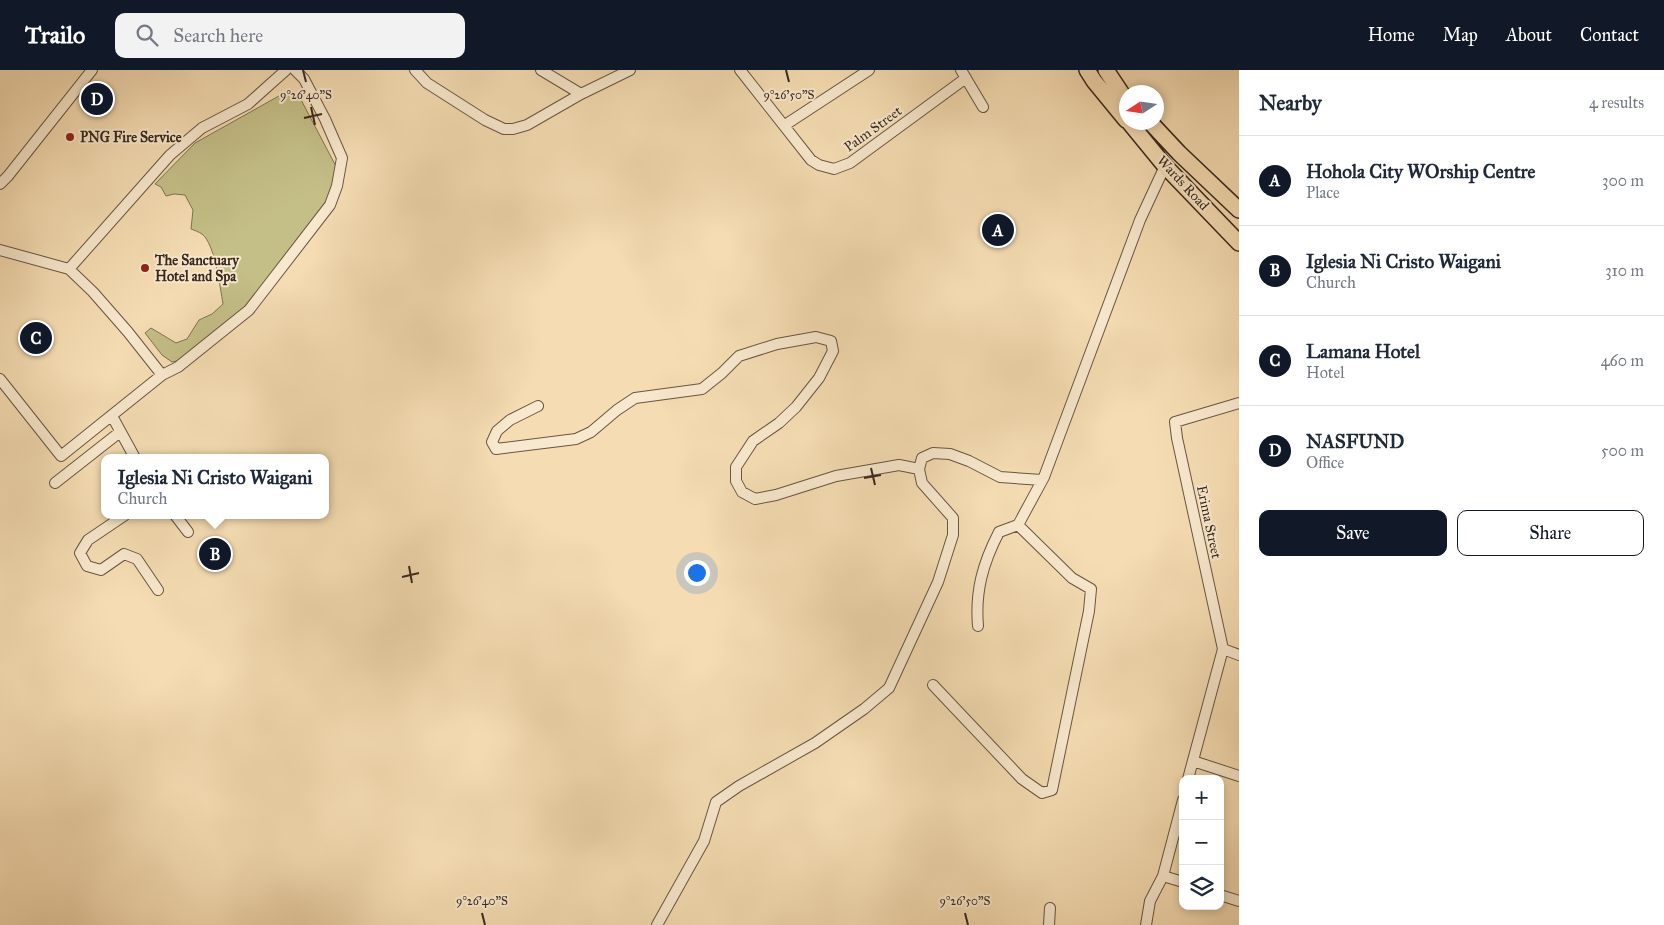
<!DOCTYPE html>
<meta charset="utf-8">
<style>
:root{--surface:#fff;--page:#f2f2f3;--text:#1f2937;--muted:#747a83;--line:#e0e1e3;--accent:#111827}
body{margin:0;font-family:"IM FELL Great Primer",serif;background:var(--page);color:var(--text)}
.controls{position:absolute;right:15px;bottom:15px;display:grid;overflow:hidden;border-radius:10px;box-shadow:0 2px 8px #0003}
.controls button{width:45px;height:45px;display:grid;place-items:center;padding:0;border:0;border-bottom:1px solid var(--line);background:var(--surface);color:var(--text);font:25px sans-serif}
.compass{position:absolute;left:1119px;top:15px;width:45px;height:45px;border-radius:50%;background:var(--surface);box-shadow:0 2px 8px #0003;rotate:258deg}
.you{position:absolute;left:696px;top:502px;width:18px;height:18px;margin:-12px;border:4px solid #fff;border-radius:50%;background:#1a73e8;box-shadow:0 0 0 8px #1a73e833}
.badge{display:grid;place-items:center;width:32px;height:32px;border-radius:50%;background:var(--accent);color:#fff;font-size:16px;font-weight:700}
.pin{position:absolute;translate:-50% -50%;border:2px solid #fff;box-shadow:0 1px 5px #0006}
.popup{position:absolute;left:101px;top:384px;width:228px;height:65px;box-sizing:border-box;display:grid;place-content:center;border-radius:10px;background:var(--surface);filter:drop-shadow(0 1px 4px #0005);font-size:16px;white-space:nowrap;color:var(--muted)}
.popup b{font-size:19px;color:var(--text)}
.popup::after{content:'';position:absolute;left:50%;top:100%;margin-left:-10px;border:10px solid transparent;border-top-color:var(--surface)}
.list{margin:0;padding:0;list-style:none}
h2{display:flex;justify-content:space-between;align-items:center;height:65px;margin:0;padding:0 20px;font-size:21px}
h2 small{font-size:16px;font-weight:400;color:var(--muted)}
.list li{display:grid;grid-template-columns:32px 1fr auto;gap:15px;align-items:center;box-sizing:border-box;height:90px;padding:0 20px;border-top:1px solid var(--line)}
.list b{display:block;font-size:19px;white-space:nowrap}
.list p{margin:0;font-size:16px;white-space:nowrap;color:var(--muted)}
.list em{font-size:16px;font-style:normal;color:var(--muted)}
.actions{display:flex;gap:10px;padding:15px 20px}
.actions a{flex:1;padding:11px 0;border:1px solid var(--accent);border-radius:10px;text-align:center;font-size:18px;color:var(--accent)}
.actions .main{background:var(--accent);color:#fff}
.icon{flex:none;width:28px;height:28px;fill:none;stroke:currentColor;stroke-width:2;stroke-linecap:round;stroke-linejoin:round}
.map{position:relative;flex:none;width:1239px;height:855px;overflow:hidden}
header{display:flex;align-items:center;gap:30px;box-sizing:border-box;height:70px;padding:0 25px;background:var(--accent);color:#fff}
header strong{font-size:24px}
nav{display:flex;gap:28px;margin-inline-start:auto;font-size:18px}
.search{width:350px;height:45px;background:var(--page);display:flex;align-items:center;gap:12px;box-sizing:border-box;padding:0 18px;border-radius:10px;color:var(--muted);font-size:19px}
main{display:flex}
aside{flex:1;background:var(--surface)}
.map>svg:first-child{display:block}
.green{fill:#c4be87;stroke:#7e7352}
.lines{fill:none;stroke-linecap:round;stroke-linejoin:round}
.street-casing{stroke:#685543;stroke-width:12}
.primary-casing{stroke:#39281e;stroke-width:18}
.street{stroke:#f8e8cd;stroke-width:10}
.primary{stroke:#f5dcb2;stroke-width:15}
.ticks{fill:none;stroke:#39281e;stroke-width:2}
.poi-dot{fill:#8f2418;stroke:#f8e8cd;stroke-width:2}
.labels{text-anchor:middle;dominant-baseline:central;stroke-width:4;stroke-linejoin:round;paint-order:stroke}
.street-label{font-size:14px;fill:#39281e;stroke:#f8e8cd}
.poi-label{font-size:14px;font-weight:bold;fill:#39281e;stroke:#f8e8cd;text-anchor:start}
.ticks-label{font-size:12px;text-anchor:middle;fill:#39281e;stroke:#f8e8cd;stroke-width:4;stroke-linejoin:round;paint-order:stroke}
</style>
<header>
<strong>Trailo</strong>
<div class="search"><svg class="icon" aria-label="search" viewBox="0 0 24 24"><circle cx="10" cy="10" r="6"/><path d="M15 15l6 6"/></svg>Search here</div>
<nav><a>Home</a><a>Map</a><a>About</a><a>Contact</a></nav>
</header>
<main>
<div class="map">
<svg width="1239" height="855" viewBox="0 0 1239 855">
<rect width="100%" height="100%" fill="#f5dcb2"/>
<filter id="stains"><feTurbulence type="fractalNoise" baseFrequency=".004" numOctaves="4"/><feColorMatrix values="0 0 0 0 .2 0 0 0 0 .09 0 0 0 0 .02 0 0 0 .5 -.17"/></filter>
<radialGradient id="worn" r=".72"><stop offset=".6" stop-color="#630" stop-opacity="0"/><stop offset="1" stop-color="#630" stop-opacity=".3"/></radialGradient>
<path class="green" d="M286 22 298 24 339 102 330 132 248 239 182 290 172 292 162 285 145 263 151 258 176 273 187 269 199 250 212 244 223 234C220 217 215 174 202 164 199 162 194 160 191 159L193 140 185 125 174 124 166 126 161 117 155 114 195 73Z"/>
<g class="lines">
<defs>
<path id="street" d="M415 0 427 13 485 50 504 59H513L527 55 581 24 630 0
M541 0 581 24
M740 0 811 90 819 95 834 99 850 93 966 8
M961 0 983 37
M785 55 869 0
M0 114 8 106 92 0
M0 180 69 199 93 222 128 262 162 305
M69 199 170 85 202 58 248 34 286 0
M0 309 61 386 162 305 178 297 249 240 330 135 337 116 342 88 325 49 304 9 295 0
M538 336 510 350 497 361 492 372 496 379 576 369 591 362 617 340 635 328 702 319 722 303 739 286 777 274 816 267 831 271 833 281 819 308 796 337 779 353 753 371 736 397V411L742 422 755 429 776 425 836 406 899 395 919 399
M112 346 135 388
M55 413 120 362
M125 445 88 470 80 483 87 496 101 500 124 484 137 489 158 520
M175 445 188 462
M978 556C975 521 983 493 999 462L1018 455
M1223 579 1239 585
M933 615 1022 709 1042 723 1052 720 1089 541 1091 519 1072 508 1018 455 1044 407 1140 150 1165 96
M1193 691 1239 706
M1188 709 1223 579 1177 368 1175 352 1239 333
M1163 806 1183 812
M1220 825 1239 831
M657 855 704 771 716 732 739 716 815 673 864 639 889 618 938 512 953 465V448L922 413 919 399 922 388 933 383 950 384 969 391 1000 407 1042 410
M1049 855 1050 838
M1146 855 1150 831 1163 806 1183 730"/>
<path id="primary" d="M1087 0 1094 11 1126 50
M1106 0 1126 30
M1129 52 1165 96 1239 173
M1150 52 1179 83 1239 140"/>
</defs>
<use href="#street" class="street-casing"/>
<use href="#primary" class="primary-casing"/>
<use href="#street" class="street"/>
<use href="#primary" class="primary"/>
</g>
<path class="ticks" d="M303 0 306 12M786 0 789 12M311 37 315 55M304 48 322 44M871 398 875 415M864 408 881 405M409 496 412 513M402 507 419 503M482 843 485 855M965 843 968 855"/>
<g class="poi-dot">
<circle cx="70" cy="67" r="5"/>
<circle cx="145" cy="198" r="5"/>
</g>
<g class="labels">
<g class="street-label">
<text transform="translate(873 59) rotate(-36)">Palm Street</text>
<text transform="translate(1183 113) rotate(47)">Wards Road</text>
<text transform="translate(1209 452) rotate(78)">Erima Street</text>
</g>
<g class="poi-label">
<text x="80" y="67">PNG Fire Service</text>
<text x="155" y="190">The Sanctuary<tspan x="155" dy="16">Hotel and Spa</tspan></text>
</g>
</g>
<g class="ticks-label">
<text x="306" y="29">9°26'40"S</text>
<text x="789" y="29">9°26'50"S</text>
<text x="482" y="835">9°26'40"S</text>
<text x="965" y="835">9°26'50"S</text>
</g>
<rect width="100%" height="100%" filter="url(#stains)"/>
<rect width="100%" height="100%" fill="url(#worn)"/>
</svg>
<div class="controls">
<button>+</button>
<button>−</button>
<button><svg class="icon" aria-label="layers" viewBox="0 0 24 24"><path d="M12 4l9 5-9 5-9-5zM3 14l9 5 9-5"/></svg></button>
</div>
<svg class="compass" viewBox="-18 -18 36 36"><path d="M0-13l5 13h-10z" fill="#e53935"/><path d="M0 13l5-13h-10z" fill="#747a83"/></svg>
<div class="you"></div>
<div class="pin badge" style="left:998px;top:160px">A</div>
<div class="pin badge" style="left:215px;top:484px">B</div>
<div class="popup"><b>Iglesia Ni Cristo Waigani</b>Church</div>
<div class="pin badge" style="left:36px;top:268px">C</div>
<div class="pin badge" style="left:97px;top:29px">D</div>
</div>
<aside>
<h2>Nearby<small>4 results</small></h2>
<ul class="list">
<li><span class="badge">A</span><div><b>Hohola City WOrship Centre</b><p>Place</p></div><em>300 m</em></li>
<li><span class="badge">B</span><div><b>Iglesia Ni Cristo Waigani</b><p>Church</p></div><em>310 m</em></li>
<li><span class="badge">C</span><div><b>Lamana Hotel</b><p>Hotel</p></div><em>460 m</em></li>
<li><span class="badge">D</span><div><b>NASFUND</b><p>Office</p></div><em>500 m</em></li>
</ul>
<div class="actions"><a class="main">Save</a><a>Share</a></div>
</aside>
</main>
